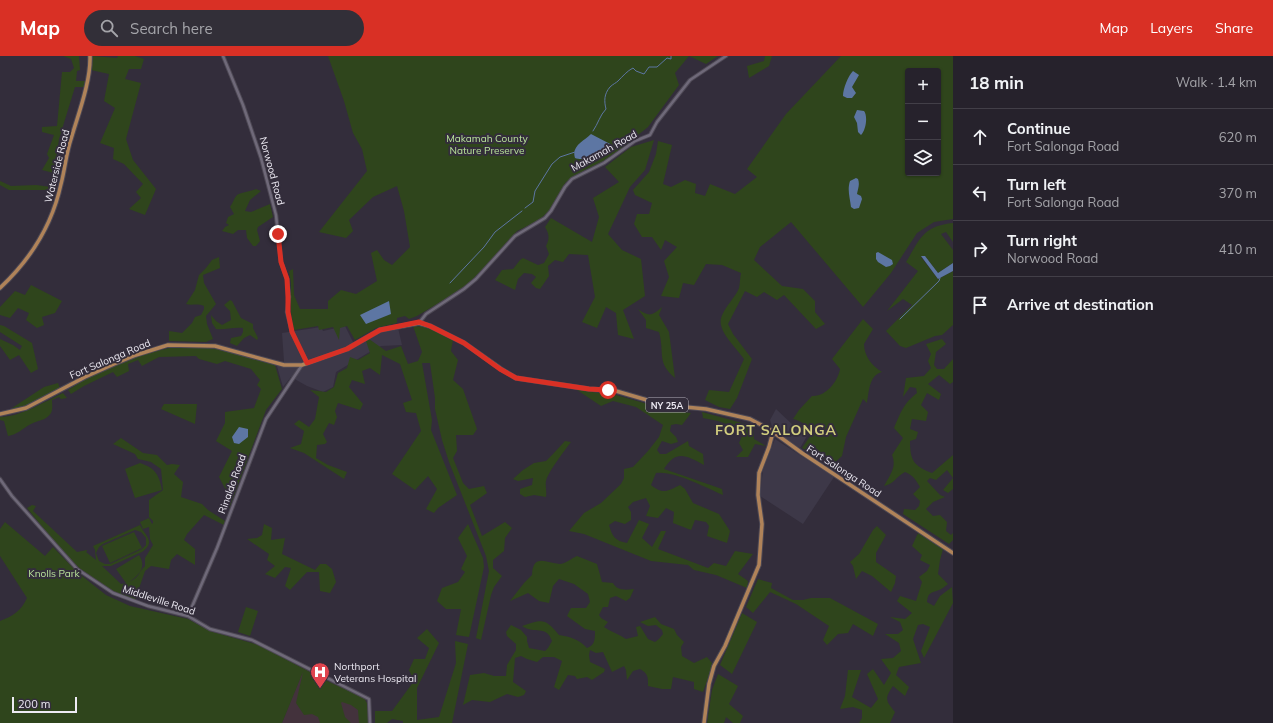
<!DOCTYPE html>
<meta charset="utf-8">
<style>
:root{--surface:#26222c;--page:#322f38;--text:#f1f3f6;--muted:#a4a4a9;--line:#423f48;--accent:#d93025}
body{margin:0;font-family:Mulish,sans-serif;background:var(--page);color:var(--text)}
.controls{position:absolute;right:12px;top:12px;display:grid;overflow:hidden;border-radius:4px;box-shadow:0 1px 3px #0004}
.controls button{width:36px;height:36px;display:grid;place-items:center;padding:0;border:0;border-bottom:1px solid var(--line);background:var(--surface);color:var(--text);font:20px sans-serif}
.scale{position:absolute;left:12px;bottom:10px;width:65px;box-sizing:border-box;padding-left:4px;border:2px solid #edeaf3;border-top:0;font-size:11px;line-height:14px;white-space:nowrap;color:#edeaf3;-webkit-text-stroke:3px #332d3b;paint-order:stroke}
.stop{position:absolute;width:12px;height:12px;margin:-9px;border:3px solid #d93025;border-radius:50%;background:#fff}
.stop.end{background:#d93025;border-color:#fff;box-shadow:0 1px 4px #0008}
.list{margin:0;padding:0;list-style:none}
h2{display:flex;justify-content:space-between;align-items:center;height:52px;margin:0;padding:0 16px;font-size:17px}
h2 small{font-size:13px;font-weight:400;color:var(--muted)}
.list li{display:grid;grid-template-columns:26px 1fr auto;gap:12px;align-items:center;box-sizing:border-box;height:56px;padding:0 16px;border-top:1px solid var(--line)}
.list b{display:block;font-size:15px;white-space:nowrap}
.list p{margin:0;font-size:13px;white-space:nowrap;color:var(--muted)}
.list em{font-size:13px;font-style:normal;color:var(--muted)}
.icon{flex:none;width:22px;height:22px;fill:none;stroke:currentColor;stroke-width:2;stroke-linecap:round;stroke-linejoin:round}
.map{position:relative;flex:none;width:953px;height:667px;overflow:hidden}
header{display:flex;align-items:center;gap:24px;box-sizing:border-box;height:56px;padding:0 20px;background:var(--accent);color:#fff}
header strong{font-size:19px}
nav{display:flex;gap:22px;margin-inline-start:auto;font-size:14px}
.search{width:280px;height:36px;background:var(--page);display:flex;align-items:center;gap:10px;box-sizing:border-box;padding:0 14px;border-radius:22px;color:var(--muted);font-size:15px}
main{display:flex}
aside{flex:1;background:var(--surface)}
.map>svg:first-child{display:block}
.commercial{fill:#3d3848}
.medical{fill:#43323c}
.green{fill:#2f451c;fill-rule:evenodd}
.water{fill:#5d76a3}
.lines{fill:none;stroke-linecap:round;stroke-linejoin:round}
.stream{stroke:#5d76a3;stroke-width:1}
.minor-casing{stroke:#4d4854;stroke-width:4.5}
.major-casing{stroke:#4d4854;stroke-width:5.5}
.minor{stroke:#6f6979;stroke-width:2.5}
.major{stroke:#b08359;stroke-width:3.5}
.route{stroke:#d93025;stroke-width:5}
.labels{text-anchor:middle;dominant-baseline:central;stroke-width:4;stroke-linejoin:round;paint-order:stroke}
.shield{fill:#332d3b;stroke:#b5b1bc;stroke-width:1}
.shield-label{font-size:9px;font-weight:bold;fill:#edeaf3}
.park-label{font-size:10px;fill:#bae49b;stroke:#332d3b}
.street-label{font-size:10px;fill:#edeaf3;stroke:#332d3b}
.poi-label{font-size:10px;fill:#edeaf3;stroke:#332d3b;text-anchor:start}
.district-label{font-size:14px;font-weight:bold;letter-spacing:1px;fill:#d1cd7e;stroke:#332d3b}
</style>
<header>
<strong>Map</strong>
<div class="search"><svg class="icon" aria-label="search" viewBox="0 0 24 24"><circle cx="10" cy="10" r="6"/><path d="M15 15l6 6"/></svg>Search here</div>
<nav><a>Map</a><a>Layers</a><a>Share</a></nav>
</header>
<main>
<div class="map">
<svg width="953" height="667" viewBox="0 0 953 667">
<rect width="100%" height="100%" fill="#332d3b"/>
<path class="commercial" d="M345 270 355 290 381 276 398 272 402 289 381 290 366 298 336 316 333 331 323 336 307 330 291 321 283 331 277 310H282L284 305 282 277 321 271 323 275Z
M776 353 795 371 798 367 810 375 800 392 773 374 770 364Z
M775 383 834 421 803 468 760 440 763 414Z"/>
<path class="medical" d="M304 612 325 624 364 642 368 649 367 667H282Z"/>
<path class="green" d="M63 0H79L80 14 77 15 76 25H85L84 31H75L59 83 54 117 42 114 49 102 47 98 54 79 42 76V71L57 70 62 16H70L74 12 71 3Z
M92 0 117 2 118 0H135L144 3 141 13H129L125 23 141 27 126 83 133 104 156 133 145 159 129 153 141 142 136 136 143 128 124 108 113 103 114 92 100 87 115 52 104 45 109 18 91 14Z
M328 0H718L706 8 689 0 675 17 679 29 648 71 638 79 639 81 605 105 585 114 566 126 550 154 538 165 517 175 484 212 464 232 417 260 409 263 405 260 397 262V267L376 272 355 284 347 270 340 272 339 284 333 271 319 274 318 270 294 274 291 256V227L289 215 293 213 294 239 300 253H328V245L341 234 356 238 377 225 371 197 377 194 384 204 392 209 410 191 404 155 397 130 373 141 349 164 353 175 346 182 319 176 367 115 362 93 353 77 344 45Z
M765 0H772L769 10 749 22 747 10 764 5Z
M841 0H953V163L934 166 917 177 891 217 863 251 791 166 760 191 754 204 782 230 803 233 815 245V256L825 268 816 273 784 239 777 244 764 236 757 241 745 235 728 268 733 278 752 303 737 342 730 353 719 351 705 344 709 334 729 336 744 303C738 294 723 280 721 269 718 257 735 243 739 232 740 228 740 221 741 217L722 209 706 208 694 229 683 227 679 242 661 240 669 221 664 205 677 191 665 184 661 194 652 181H642L634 168 637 158H649L652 147 635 139 633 134 649 116 656 98 658 85 672 89 663 128 671 131 685 124 696 128 695 137 705 140 710 128 735 138 757 121 747 113 786 58ZM908 15H938V117H908Z
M654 84 645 114 630 131 608 178 622 194 641 203 645 240 623 254 634 283 618 279 616 257 606 251 597 272 582 266 595 241 588 199 569 198 563 206 555 204 548 210 549 220 540 233 536 232 531 227 536 221 532 218 524 217 518 223 515 234 495 224 502 214 513 213 520 204 523 202 538 209 544 207 549 198 546 190C550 182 549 178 545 171L551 162 592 186 599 161 593 142 619 126 605 111 631 91Z
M0 125 11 130 36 129 51 131 49 134H9L0 129Z
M256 133 261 135 250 144 245 155 251 156 270 148 273 161 258 171 257 174 260 185 256 190H253L247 182 246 174H238L233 178 222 175 225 171 229 169 226 167 228 161 234 158 230 151C233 147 234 142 237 139 239 137 252 135 256 133Z
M953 167V186L946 176 941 178 953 194V207L938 217 925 200 921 201 938 223 953 215V269L942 279 935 280 906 292 900 290 886 275 912 249 903 243 887 255 918 215 906 206C920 183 923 170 953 167Z
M219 201 220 212 203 219 204 227 216 248 206 260 207 268 213 283 206 286 169 285V275L182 277 192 267 195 261 201 259 204 253V250C197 247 192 250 186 248L195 234 199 219 206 212 212 204Z
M31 229 62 245 55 257 42 261 44 269 37 272 26 264 29 257 18 252 10 262 0 259V251L15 235 25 239Z
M230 244 232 245 241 262 253 268V272L258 282 257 284 250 279 244 282 237 290 230 287 231 282 241 280 243 276V272C233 271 225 274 216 273L212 267 211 259 216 265 222 269 231 264 230 255 224 249Z
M662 251 659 259 669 276 675 322C656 306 665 297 659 276L646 272V264L638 253C649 261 652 260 662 251Z
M863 263 873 273 864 288C864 300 872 310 882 316 869 319 869 336 867 347L863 343 846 381 842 400 833 408 802 392 813 376C808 369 801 365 793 363L799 354 812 340C826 341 838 325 840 313L832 303Z
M0 269 4 270 32 287 38 313 31 317 19 299 10 304 0 290V283L13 289 20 294 22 290 0 276Z
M413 270 427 271 453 284 451 295 458 304 453 324 463 333 477 373 473 379H456L457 395 453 402 463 427 469 433 484 430 487 437 470 449 482 480 505 466 512 472 505 482 504 495 493 504V512L502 520 494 531 491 539 481 584 476 582 489 515 486 500 449 406 442 384 435 353V342L430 307H422L432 364 431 374 457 439 438 452 434 457 426 453 437 433 428 420 415 434 392 418 421 375 416 357 406 356 403 347 412 344 400 308 382 299 380 319 370 312 362 315 365 328 352 324 349 331 363 348 360 354 338 347 335 355 337 361 334 369 329 367 323 378 327 386 325 388 317 389 316 402 328 409 347 416 344 423 304 397 290 392 301 388 304 375 294 368 299 364 309 371 315 363 319 341 310 334 326 336 334 331 338 317 347 312 350 301 358 304 370 297 366 285 369 283 386 295 401 290 408 308 418 305 422 296Z
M942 283 946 288 936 296 934 309 937 313H944L953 303V326L950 328 939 319 928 328 941 338 939 344 927 337 921 349 928 356 926 365 912 363 910 373 918 376 916 383 910 385C910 405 914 410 932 417L953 399V433L948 437 943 434 953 422 947 414 936 424 930 422 927 425 940 439 945 441 933 446 926 453 933 460 940 459 947 466 946 475 951 479 953 477V484L949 488 903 458 904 453 915 454 919 450 920 445 913 438 920 431C916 424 913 419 905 416 895 421 896 427 884 430 890 419 897 411 892 399L903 382 894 372C901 356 903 348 917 337L916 332 910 331 903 341 906 322 924 320 931 312 928 305 931 298 926 288Z
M200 291 218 293 275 309 282 333 266 354 229 453 230 442 219 421 232 395 216 385 225 367V356L254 352 261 333 257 329 260 324 251 313 225 305 217 308 199 303 196 300 159 301 142 310 138 304 128 308 129 315 117 321 113 316 84 330 71 338 68 334 87 322 137 300 169 292Z
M58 327 60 332 25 350 13 354 12 352 44 331Z
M577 334 616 339 672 355 691 357 682 369 676 368 671 369 670 375 676 381 678 386 671 388 662 385 657 394 660 398H666L688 385 689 390 703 398 704 409C687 400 676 393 664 413L722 433 723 439C707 432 673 414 656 417L651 429C663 439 668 435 680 429L685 433 693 447 719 458 730 475 727 487 707 480 709 470 706 466 695 464 691 474 673 467 674 456 666 452 658 462 646 460 650 450 646 442 633 446 628 451 631 456V464L625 468 615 465 609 469C612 480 615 485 627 487L639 464 649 468 642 482 652 491 661 475H666L658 493 708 512 714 507 726 510 735 495 753 498 738 518 748 525 747 532 716 519 694 514 688 509 651 505 584 478 569 475 584 457 601 447 621 428 624 422V413L633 411 648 395 659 381 663 369 636 351 613 345 601 350Z
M63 337 67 342 61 343 59 341 52 344C52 348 53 353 51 357 46 365 38 364 31 368 23 372 17 379 8 380L4 365 0 364V361C20 361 46 345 63 337Z
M164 348H197L195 368 161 353Z
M702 356 753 370 754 383 766 390 755 388 748 401H736L743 394 739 387 742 380 741 373 718 365 703 362Z
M121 382 143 397 157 399 167 409 172 408 180 409 174 418 183 426 181 441 202 448 208 454 225 465 224 469 204 459 187 478 184 484 195 493V509L177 498 171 504 169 513 151 510 145 515 135 544 112 535 79 512 56 488 27 452 32 449 36 450 33 455 77 496 87 494V495L86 496 96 504 95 494 93 490 140 469C144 479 157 485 142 496L111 510H102L121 528 126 527 116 513 139 499C147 511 139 519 129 526 140 521 137 518 145 510V502L153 489 150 483 149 471 143 473 140 466 149 462 152 468 153 467V465L149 461V444L163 434 161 413 151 406 138 403 135 398 113 388ZM135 474 141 476 146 482V489L142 493 110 508H105L99 505 96 497 99 491 103 488Z
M565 385 571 386C565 394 548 416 546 425 545 429 547 435 546 441L534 439 525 441 520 438V433L532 429 533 422 518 425 513 423 523 414 534 407 546 405 553 398Z
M140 407C155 412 159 418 162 434L135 442 125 413Z
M5 466 45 500 53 491 77 516 106 539 130 550 188 563 210 575 259 589 325 624 364 642 368 649V667H359L358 654 351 649 342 646 341 647 345 661 351 667H320L318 661 312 658 304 659 296 647 303 616 282 667H0V565C13 560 21 555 27 542L0 500V473Z
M264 468 272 472 271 484 285 482 282 498 315 514 320 508H326L332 513 336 526 330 537 320 535 319 516H307L290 534 285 530 291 512 285 511 275 522 265 518 275 510 267 504 269 498 247 483 257 482 262 479Z
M468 468 483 502 484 511 469 581 456 579 461 553H446L437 545 442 532 458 526 465 516 461 513 467 500 458 482Z
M877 470 886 479 876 497V506L896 520 895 527 891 536 872 520 862 515 856 523 853 510 850 506 859 498 873 474Z
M134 476 142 492 110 507 102 490Z
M918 477 943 493 940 504 938 518 948 528C945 530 942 533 939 534 931 537 928 536 927 546L934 550 940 540 952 531 953 547 924 602 921 595 930 571 923 568 918 569 913 583 921 607 899 611 896 619 909 631 905 640 893 630C884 643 886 645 895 656L890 667H859L862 662V654L853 651 840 653 845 640 848 614H861L852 641 871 652 878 643 867 618 873 613 884 629 891 617 881 603 893 602 901 595 899 587 885 578H898L903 574 900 566 890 561 905 563 912 557 897 545 900 540 916 545 922 526 919 521 927 515 930 509 920 504 922 499 912 490Z
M577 500 597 508 602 526 613 527C617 535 626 534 634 533L630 542 626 545 616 540 610 542 608 551H603L599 559 601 562 608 566 604 571C611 576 619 578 626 583L638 580 636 571 640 570 648 583 655 586 659 583 663 578 662 574 656 569 648 570 640 566 655 561 661 568 674 573 677 579 684 586 681 591 682 600 694 607 707 601 712 607 711 614 703 636 694 633V626L673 621 671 633H662L648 630C648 620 648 618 640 613L633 615 627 624 626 614 624 610 612 616 603 596 596 597 590 594 589 599 590 606 605 613 604 616 592 624 587 621 577 623 575 620 568 619 559 634 554 631 562 605 554 601H543L537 606 527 603 521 600 515 602 513 626 526 635 524 639 518 641 507 638 490 646 472 644 463 649 470 619 484 617 494 620H506L507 609 516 594V588L507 580 506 576 511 569 521 574 527 581V585L529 592 545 595 548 592 552 585C546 568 535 579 522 570 543 563 545 562 559 579 570 581 579 583 587 592 595 589 595 583 595 575L585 573 567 560 571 552H586L590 546 588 538 574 528 559 523 553 530 549 547 539 545 528 537 510 545 524 527 532 519C533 497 546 507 560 508 565 508 572 502 577 500Z
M758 523 772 527 771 532 793 544H803L811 542H830L878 568 873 580 853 568 848 577 838 578 827 589 823 584 829 570 796 548 770 536 753 557 746 551Z
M246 551 258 555 250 580 238 576Z
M742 557 757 566 732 618 720 609Z
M427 573 439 587 417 632V664L439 661 456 607 455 585 468 588 452 667H403V665L392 663 387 667H375V655H392L414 625 409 614 414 603H425L429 592 417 582Z
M718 618 738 630 729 648 743 660 740 667H733L726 661 724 667H707L712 634Z"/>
<path class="water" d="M853 15 859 19 852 31 856 37 852 42H847L843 40C843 33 848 20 853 15Z
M857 54 864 55C868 60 866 74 861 79L858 76 857 67 854 61Z
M591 78 614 90 610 93 601 95 600 101C592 101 582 105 575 102 571 90 584 85 591 78Z
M856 122 858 123C860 129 858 132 857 138L861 140 862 143 859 152 854 153 851 151C850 142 847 134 850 125Z
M878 196 892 204 893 208 890 210 886 211 878 206 876 203V197Z
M921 200H925L938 217 953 207V215L938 223Z
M389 245 391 258 366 268 360 259Z
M239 371 248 373V381L239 388 234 387 232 381Z"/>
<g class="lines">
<path class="stream" d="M593 75C598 68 600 59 606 53 604 45 604 38 610 31 613 28 616 27 618 25 623 20 627 15 633 12L636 15 644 18 649 11H657L667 2 671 3V0
M525 152 533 146 535 135 552 108 560 101 575 96
M450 227 484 191 495 176 522 155
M900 263 939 225 940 222"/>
<defs>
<path id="minor" d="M223 0 243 49 261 102 276 159 281 206 287 223 289 241 287 256 292 276 307 307
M419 267 426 258 464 233 476 223 515 180 545 162 551 155 565 131 572 123 604 107 635 85 650 79 657 66 690 24 726 0
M0 423 12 440 77 513 113 537 148 550 188 560 210 573 252 584 369 643 370 667
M188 560 217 492 266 363 302 309"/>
<path id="major" d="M0 232C31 203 52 170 61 128 65 113 66 98 71 83 78 59 91 25 90 0
M0 358 26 352 85 321 114 308 136 299 168 289 215 290 284 309H302L347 293 380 274 419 267 430 270 464 287 501 313 516 322 589 333 616 335 664 349 706 353 750 363 769 373 802 397 953 497
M704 667 709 628 714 610 725 590 759 509 762 468 758 439 759 417 769 391 773 376"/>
</defs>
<use href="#minor" class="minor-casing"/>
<use href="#major" class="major-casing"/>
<use href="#minor" class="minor"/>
<use href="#major" class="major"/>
</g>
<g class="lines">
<path class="route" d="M278 178 281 206 287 223 288 241V256L292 276 307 307 347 293 380 274 419 266 430 270 464 287 500 313 516 322 589 333 608 334"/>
</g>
<defs>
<symbol id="hospital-pin" viewBox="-11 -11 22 30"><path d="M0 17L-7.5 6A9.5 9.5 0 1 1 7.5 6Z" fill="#e0444e" stroke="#332d3b"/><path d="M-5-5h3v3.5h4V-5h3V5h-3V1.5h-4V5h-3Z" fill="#fff"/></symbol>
</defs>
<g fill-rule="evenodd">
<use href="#hospital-pin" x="309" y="605" width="22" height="30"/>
</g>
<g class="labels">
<rect class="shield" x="646" y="342" width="42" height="14" rx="3"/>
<g class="shield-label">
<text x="667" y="349">NY 25A</text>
</g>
<g class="park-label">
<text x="487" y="82">Makamah County<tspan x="487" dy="12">Nature Preserve</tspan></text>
<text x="54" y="517">Knolls Park</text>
</g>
<g class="street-label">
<text transform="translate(604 95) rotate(-29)">Makamah Road</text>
<text transform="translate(57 110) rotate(-76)">Waterside Road</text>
<text transform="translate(272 115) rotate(75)">Norwood Road</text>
<text transform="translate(110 303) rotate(-23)">Fort Salonga Road</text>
<text transform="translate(844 415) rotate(33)">Fort Salonga Road</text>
<text transform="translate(232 428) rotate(-70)">Rinaldo Road</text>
<text transform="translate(159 544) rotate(18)">Middleville Road</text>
</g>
<g class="poi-label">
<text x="334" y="610">Northport<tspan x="334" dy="12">Veterans Hospital</tspan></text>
</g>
<g class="district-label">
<text x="776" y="374">FORT SALONGA</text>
</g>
</g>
</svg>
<div class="controls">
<button>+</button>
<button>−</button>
<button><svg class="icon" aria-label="layers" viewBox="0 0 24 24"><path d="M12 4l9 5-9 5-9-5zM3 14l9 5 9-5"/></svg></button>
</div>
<div class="scale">200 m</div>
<div class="stop" style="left:608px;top:334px"></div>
<div class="stop end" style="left:278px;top:178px"></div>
</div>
<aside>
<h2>18 min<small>Walk · 1.4 km</small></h2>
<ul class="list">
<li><svg class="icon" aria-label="ahead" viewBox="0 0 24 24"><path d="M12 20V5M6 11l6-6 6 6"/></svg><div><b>Continue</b><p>Fort Salonga Road</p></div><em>620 m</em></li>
<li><svg class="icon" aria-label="left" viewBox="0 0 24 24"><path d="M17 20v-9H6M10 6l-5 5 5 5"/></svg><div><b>Turn left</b><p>Fort Salonga Road</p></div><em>370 m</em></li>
<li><svg class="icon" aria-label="right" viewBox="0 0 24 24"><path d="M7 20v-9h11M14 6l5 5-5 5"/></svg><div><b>Turn right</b><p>Norwood Road</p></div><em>410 m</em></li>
<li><svg class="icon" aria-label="arrive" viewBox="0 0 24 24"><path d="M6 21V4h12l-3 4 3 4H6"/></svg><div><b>Arrive at destination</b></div></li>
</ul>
</aside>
</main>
